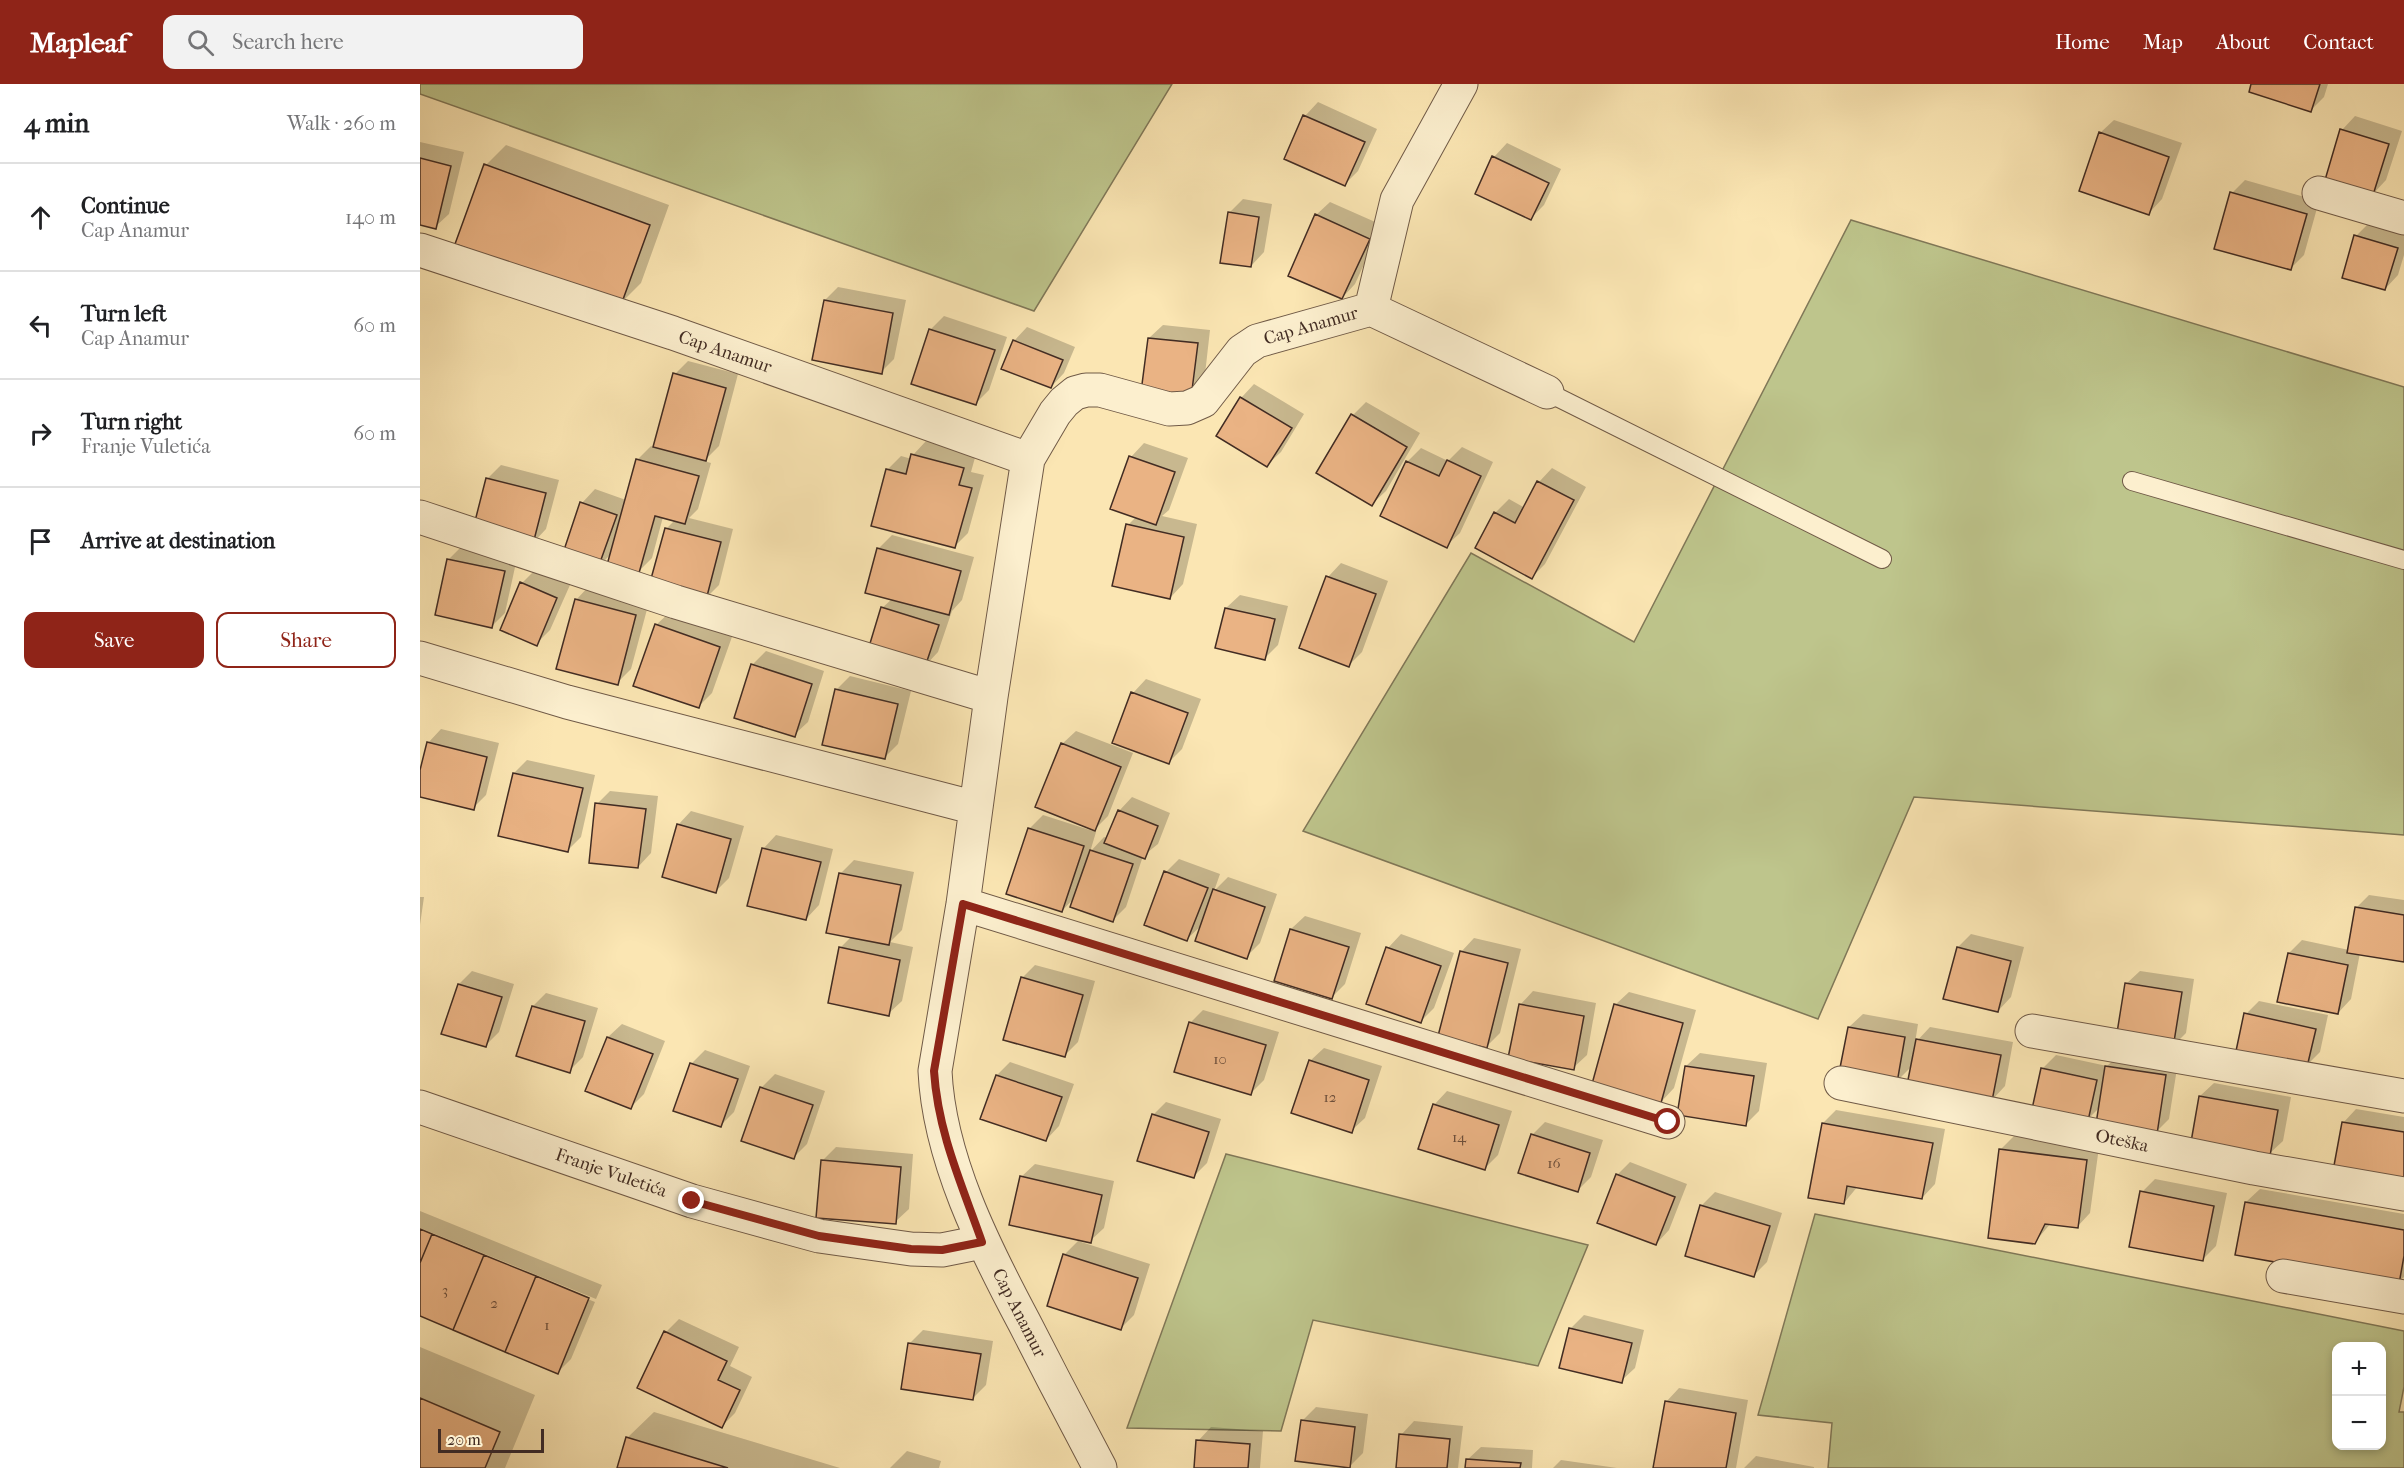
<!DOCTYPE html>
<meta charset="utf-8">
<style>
:root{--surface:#fff;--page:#f2f2f2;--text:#202124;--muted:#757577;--line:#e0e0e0;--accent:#8f2418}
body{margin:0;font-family:"IM FELL French Canon",serif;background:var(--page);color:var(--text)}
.controls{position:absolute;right:18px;bottom:18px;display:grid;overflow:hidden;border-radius:12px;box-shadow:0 3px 9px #0003}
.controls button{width:54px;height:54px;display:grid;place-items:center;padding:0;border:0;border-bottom:2px solid var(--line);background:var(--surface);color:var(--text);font:30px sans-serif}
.scale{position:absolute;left:18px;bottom:15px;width:106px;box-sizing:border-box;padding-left:6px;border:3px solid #422c23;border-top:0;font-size:16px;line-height:21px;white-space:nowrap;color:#422c23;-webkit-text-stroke:4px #fcefce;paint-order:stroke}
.stop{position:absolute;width:18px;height:18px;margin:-14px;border:4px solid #8f2418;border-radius:50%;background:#fff}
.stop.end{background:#8f2418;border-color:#fff;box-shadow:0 2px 6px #0008}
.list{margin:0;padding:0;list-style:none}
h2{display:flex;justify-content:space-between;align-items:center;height:78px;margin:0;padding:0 24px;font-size:26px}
h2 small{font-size:20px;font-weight:400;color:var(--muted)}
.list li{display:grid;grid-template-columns:39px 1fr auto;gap:18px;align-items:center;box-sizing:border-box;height:108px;padding:0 24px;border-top:2px solid var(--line)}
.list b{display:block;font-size:22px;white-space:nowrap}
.list p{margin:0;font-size:20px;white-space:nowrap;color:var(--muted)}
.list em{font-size:20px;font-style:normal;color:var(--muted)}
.actions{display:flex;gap:12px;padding:18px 24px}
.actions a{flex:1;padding:14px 0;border:2px solid var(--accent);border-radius:12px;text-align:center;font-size:21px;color:var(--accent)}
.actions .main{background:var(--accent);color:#fff}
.icon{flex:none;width:33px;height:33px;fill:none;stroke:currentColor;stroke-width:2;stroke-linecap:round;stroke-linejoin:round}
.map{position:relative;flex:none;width:1984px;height:1384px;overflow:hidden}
header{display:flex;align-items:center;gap:36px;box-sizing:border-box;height:84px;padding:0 30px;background:var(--accent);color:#fff}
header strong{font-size:28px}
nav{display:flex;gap:33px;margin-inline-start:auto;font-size:21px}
.search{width:420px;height:54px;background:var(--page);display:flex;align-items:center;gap:15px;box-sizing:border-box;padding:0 21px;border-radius:12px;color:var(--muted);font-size:22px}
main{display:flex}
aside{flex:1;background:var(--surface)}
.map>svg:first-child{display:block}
.green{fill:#bec58c;stroke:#807858;stroke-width:1.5;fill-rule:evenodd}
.shadow{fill:#0003}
.building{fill:#eab384;stroke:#422c23;stroke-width:1.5}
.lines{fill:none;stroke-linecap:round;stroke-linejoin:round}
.service-casing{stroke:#705a47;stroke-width:20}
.minor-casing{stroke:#705a47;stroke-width:35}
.service{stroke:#fcefce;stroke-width:18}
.minor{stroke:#fcefce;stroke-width:33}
.route{stroke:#8f2418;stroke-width:8}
.labels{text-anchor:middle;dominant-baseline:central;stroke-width:4.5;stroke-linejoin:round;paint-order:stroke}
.number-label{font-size:15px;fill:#6c4e3b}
.street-label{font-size:18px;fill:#422c23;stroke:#fcefce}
</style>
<header>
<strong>Mapleaf</strong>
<div class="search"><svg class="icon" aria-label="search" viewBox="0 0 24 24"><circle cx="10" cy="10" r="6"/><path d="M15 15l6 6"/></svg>Search here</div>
<nav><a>Home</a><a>Map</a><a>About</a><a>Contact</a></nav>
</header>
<main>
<aside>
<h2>4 min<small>Walk · 260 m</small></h2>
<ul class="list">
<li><svg class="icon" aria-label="ahead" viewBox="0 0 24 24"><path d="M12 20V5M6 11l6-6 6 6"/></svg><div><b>Continue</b><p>Cap Anamur</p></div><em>140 m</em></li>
<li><svg class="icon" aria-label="left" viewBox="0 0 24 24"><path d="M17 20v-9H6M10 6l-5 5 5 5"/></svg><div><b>Turn left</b><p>Cap Anamur</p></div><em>60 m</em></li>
<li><svg class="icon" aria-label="right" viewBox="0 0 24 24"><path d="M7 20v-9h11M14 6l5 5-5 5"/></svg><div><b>Turn right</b><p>Franje Vuletića</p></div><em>60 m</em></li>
<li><svg class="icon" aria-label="arrive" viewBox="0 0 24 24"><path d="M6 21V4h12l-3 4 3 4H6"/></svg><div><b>Arrive at destination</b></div></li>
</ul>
<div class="actions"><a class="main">Save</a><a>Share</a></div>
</aside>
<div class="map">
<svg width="1984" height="1384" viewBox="0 0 1984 1384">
<rect width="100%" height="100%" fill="#fbe6b3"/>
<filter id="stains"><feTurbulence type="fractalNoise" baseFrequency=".00333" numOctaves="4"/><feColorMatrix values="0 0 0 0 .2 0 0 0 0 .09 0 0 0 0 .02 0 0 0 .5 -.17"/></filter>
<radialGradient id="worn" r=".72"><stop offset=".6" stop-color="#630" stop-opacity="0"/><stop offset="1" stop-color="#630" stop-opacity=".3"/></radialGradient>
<path class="green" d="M0 0H752L614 227 0 10Z
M1431 136 1984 303V751L1494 713 1398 935 883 747 1051 469 1214 558Z
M806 1070 1168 1161 1118 1282 893 1236 861 1347 707 1344Z
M1395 1130 1984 1247V1303L1979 1328H1984V1384H1408L1412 1339 1338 1331ZM1916 1262H1962V1362H1916Z"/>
<path class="shadow" d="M1833 0H1908L1904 13 1891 26Z
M898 18 957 45 938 87 925 100 885 32Z
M1935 32 1982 47 1966 96 1953 110 1922 46Z
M1694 36 1762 59 1742 115 1729 129 1680 49Z
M0 58 44 68 29 130 15 143 0 139Z
M1087 59 1141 85 1124 121 1111 134 1057 109 1074 73Z
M86 61 249 121 221 199 201 219 66 81Z
M1825 96 1899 117 1884 171 1870 185 1812 109Z
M823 115 852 120 844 168 831 182 809 129Z
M910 118 962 141 935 200 922 214 896 131Z
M1949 139 1984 149V171L1978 191 1965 205 1936 152Z
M418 203 486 216 474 275 461 288 405 216Z
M524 232 587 253 569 306 556 319 493 299 511 245Z
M743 241 790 246 784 299 771 313 729 254Z
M607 243 655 263 644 289 631 303 594 257Z
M268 277 318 290 299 362 284 377 291 379 278 425 269 434 313 445 299 501 285 515 246 445 255 436 243 433 232 474 218 488 192 469 178 483 162 419 175 405 206 416 217 376 231 362 235 364 255 290Z
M834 300 884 330 861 368 847 381 821 314Z
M946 318 1000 349 966 407 952 420 933 331Z
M506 357 556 370 551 388 564 391 548 449 535 462 467 386 481 372 492 375 493 371Z
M724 359 768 374 749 426 742 432 777 440 763 500 750 514 708 441 716 433 692 424 711 373Z
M1042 363 1073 378 1040 449 1026 462 987 378 1001 364 1028 377Z
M81 381 139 396 126 445 113 459 67 395Z
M1132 384 1166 403 1125 480 1112 493 1075 429 1089 415 1105 424 1119 398Z
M472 451 554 473 542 516 532 527 518 568 505 582 462 524 472 515 458 465Z
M42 462 97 474 85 529 72 542 28 476Z
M921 479 968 497 942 568 929 581 881 564 908 493Z
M115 486 150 501 130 546 116 560 102 499Z
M169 502 229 518 211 585 197 599 156 516Z
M820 511 868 522 858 561 844 575 806 524Z
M250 528 313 550 292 609 279 622 236 541Z
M346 567 404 587 388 638 374 651 332 581Z
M430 592 491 607 478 660 465 673 416 606Z
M726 595 781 615 762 665 749 678 713 609Z
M21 645 79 659 66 711 53 724 0 712V692L8 659Z
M656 647 713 669 688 732 675 745 642 660Z
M107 676 175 691 161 753 148 766 94 689Z
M190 707 238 712 231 769 218 783 177 720Z
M712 713 750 729 738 760 723 772 706 823 693 836 655 813 642 827 609 745 623 731 676 748 670 768 684 753 687 754 699 727Z
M271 727 324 742 309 794 296 807 258 741Z
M356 751 413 765 399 821 386 835 343 765Z
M759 775 800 790 794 807 808 793 857 810 840 859 826 873 783 840 767 855 746 788Z
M434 776 494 788 482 846 470 858 493 863 482 917 468 930 420 864 432 852 420 790Z
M1949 811 1984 816V876L1940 869 1931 915 1918 929 1869 869 1882 856 1929 866 1936 824Z
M0 813H4L0 841Z
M885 832 941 849 925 900 912 913 856 896 871 845Z
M981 850 1034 869 1014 924 1001 937 968 864Z
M1551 850 1604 863 1591 913 1578 927 1538 863Z
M1054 854 1101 865 1080 949 1067 962 1041 868Z
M615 881 675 897 658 958 645 971 602 894Z
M52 887 94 900 79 948 65 962 39 900Z
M1720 887 1774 895 1766 949 1752 963 1706 900Z
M1113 907 1176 919 1167 971 1153 984 1100 921Z
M1209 908 1276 926 1254 1004 1241 1018 1195 921Z
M126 909 178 924 163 973 149 987 113 922Z
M1839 917 1908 931 1900 968 1887 981 1826 930Z
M783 926 859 948 844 996 831 1009 770 939Z
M1443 930 1498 940 1495 959 1510 943 1593 958 1585 1002 1572 1016 1492 982 1477 997 1429 943Z
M202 940 245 957 224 1010 211 1023 167 1006 188 953Z
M904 964 962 982 945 1034 931 1047 890 977Z
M285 966 330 982 314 1028 300 1042 271 980Z
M1280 969 1347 979 1339 1027 1326 1040 1266 982Z
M1700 970 1758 978 1749 1035 1736 1048 1680 1023 1667 1036 1623 984 1636 971 1687 982Z
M590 978 654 1000 639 1042 626 1056 577 991Z
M355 990 405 1007 387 1060 374 1073 341 1004Z
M1794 999 1871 1013 1863 1057 1849 1070 1780 1012Z
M1027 1007 1092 1027 1078 1071 1064 1085 1014 1021Z
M746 1018 801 1035 787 1079 774 1092 733 1031Z
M1936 1025 1984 1033V1097L1923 1039Z
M1416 1026 1525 1045 1515 1100 1502 1114 1438 1102 1424 1119 1403 1039Z
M1125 1038 1183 1056 1171 1093 1158 1106 1112 1051Z
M1594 1052 1679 1063 1670 1129 1657 1143 1631 1139 1615 1158 1581 1065Z
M416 1063 493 1070 489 1125 475 1138 402 1077Z
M1210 1078 1267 1100 1249 1146 1236 1160 1197 1091Z
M615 1080 694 1097 684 1144 670 1157 601 1093Z
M1735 1095 1807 1109 1796 1162 1783 1175 1722 1108Z
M1840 1105 1984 1130V1193L1978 1198 1826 1118Z
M1295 1108 1362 1129 1347 1178 1334 1191 1281 1122Z
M0 1127 182 1201 176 1215 0 1144Z
M0 1147 175 1218 151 1275 138 1288 0 1230Z
M658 1157 730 1180 714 1231 701 1244 644 1171Z
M1164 1231 1224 1246 1215 1284 1201 1297 1150 1245Z
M259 1235 319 1263 310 1282 332 1293 315 1329 302 1342 246 1248Z
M503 1246 573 1257 566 1301 553 1314 490 1259Z
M0 1263 115 1311 85 1384H0Z
M1259 1304 1328 1316 1316 1384H1234L1246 1318Z
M896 1323 948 1330 943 1369 929 1383 882 1337Z
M234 1328 420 1384H198L207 1354Z
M994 1337 1043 1342 1038 1384H977L981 1351Z
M791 1343 843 1347 840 1384H776L778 1357Z
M1061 1363 1113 1366 1112 1384H1047V1376Z
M487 1367 521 1377 519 1384H470Z
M1336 1372 1394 1383V1384H1324Z
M1141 1376 1197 1384H1133Z"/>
<path class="building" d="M1831 0H1900L1891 28 1829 8Z
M883 31 945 58 925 102 864 75Z
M1920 45 1969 60 1953 111 1905 96Z
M1679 48 1749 73 1729 131 1659 107Z
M1072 72 1129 99 1111 136 1055 110Z
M0 74 31 82 16 145 0 141Z
M64 80 230 141 201 221 35 160Z
M1810 108 1887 130 1871 186 1794 165Z
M808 128 839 133 831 183 800 179Z
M895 130 950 155 922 215 868 192Z
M1934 151 1978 164 1965 206 1922 194Z
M404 216 473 229 462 290 392 276Z
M509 245 575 266 556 321 491 300Z
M728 254 778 259 771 314 721 308Z
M593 256 643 276 631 304 581 285Z
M253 289 306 304 286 377 233 363Z
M820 313 872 344 847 383 796 352Z
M931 330 987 363 952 422 896 389Z
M491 370 544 384 539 401 552 404 535 464 451 442 466 385 486 390Z
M709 372 755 388 736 441 690 425Z
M216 375 279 392 265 440 235 432 219 489 187 481Z
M1027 376 1061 392 1027 464 960 432 986 377 1019 392Z
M66 394 126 409 113 460 53 445Z
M1117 397 1154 416 1112 495 1055 464 1074 428 1095 439Z
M160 418 197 431 178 484 142 472Z
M706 440 764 453 750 515 692 502Z
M245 444 301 458 286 516 229 502Z
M457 464 541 487 529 531 445 509Z
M27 475 85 487 72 544 15 531Z
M906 492 956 510 929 583 879 564Z
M100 498 137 514 117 562 80 546Z
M155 515 216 531 198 601 136 585Z
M461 523 519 541 505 583 448 566Z
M805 524 855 535 845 576 795 564Z
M235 540 300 563 279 624 213 602Z
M331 580 392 600 375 653 314 634Z
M415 605 478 620 465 675 402 661Z
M711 608 768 629 749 680 692 659Z
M7 658 67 673 54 726 0 713V686Z
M641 659 701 683 675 747 615 723Z
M93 689 163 704 148 768 78 752Z
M175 719 226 725 218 784 169 779Z
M698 726 738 742 725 775 684 759Z
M257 740 311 755 296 809 242 793Z
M608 744 664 762 642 828 586 810Z
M342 764 401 778 386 836 327 822Z
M670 766 713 780 693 838 650 823Z
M744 787 788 804 767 857 724 841Z
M419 789 481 801 469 861 406 849Z
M793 805 845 823 827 875 775 857Z
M1935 823 1984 831V878L1927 869Z
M870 845 929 863 912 915 854 897Z
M419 863 480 876 469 932 408 919Z
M966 863 1021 882 1001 939 946 920Z
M1537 863 1591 877 1578 928 1523 915Z
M1040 867 1088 879 1067 964 1018 952Z
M1868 869 1928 881 1918 930 1857 918Z
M601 893 663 911 645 973 583 956Z
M1705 899 1762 908 1753 964 1696 955Z
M38 900 82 913 66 963 21 950Z
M1099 920 1164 932 1154 986 1088 974Z
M1194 920 1263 939 1241 1019 1172 1000Z
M112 922 165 937 150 989 96 972Z
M1824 929 1896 945 1887 983 1816 967Z
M769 938 846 961 831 1011 754 988Z
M1428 943 1485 953 1477 999 1419 989Z
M187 953 233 970 211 1025 165 1007Z
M1496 955 1581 971 1572 1017 1487 1001Z
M889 976 949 996 932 1049 871 1029Z
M270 979 318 995 301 1043 253 1027Z
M1265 982 1334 992 1326 1042 1257 1031Z
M1685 982 1746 991 1737 1050 1676 1040Z
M1621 984 1677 996 1668 1037 1612 1025Z
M576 991 642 1013 626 1057 560 1035Z
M340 1003 393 1021 374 1075 321 1057Z
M1779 1012 1858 1026 1850 1072 1771 1058Z
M1013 1020 1079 1041 1065 1086 998 1065Z
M732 1030 789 1048 774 1094 717 1077Z
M1922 1038 1984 1048V1099L1913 1087Z
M1402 1039 1513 1059 1502 1115 1427 1102 1424 1120 1388 1114Z
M1111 1050 1170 1069 1158 1108 1098 1089Z
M1579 1065 1667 1076 1658 1144 1625 1140 1615 1160 1568 1154Z
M401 1076 481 1083 476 1140 396 1134Z
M1196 1090 1255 1113 1236 1161 1177 1139Z
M600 1092 682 1111 671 1159 589 1141Z
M1720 1107 1794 1122 1783 1177 1709 1163Z
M1825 1118 1984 1146V1172L1979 1200 1815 1171Z
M1280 1121 1350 1142 1334 1193 1265 1172Z
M0 1145 12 1150 0 1179Z
M12 1150 64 1171 33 1246 0 1232V1179Z
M643 1170 718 1194 701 1246 627 1222Z
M64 1171 116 1192 85 1268 33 1246Z
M116 1192 169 1214 138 1290 85 1268Z
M1149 1244 1212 1259 1202 1299 1139 1284Z
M244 1247 307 1277 298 1296 320 1306 302 1344 217 1304Z
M488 1259 561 1270 553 1316 481 1305Z
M0 1314 80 1348 65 1384H0Z
M1245 1317 1316 1329 1306 1384H1233Z
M881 1336 935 1343 930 1384 875 1377Z
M979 1350 1030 1355 1027 1384H976Z
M206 1353 308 1384H197Z
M776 1356 830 1360 828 1384H774Z
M1046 1375 1101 1379 1100 1384H1045Z"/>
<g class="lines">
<defs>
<path id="service" d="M1127 308 1462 475
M1712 397 1984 476"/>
<path id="minor" d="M1899 109 1984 134
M0 166 253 249 608 375
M951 225 977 116 1041 0
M0 433 256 518 571 613
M0 574 147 618 556 724
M543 820 1248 1038
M1612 947 1984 1012
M1421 999 1834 1084 1984 1110
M0 1023 272 1117 399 1152 491 1165 522 1166 562 1158
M1863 1192 1984 1213
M680 1384C654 1335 629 1287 604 1238 564 1163 519 1074 515 987L543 820 571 613 608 375 635 329 644 318 655 309 666 306H680L749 325 767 324 783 317 822 267 837 257 951 225 1127 308"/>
</defs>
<use href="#service" class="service-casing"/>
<use href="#minor" class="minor-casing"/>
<use href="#service" class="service"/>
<use href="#minor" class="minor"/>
</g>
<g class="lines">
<path class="route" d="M272 1117 399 1152 491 1165 522 1166 562 1158C542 1101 518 1049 514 987L543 820 1248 1038"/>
</g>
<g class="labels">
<g class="number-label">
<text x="800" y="975">10</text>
<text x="910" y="1013">12</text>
<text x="1039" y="1053">14</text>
<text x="1134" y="1079">16</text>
<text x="25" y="1206">3</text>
<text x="74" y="1219">2</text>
<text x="127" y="1241">1</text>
</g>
<g class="street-label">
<text transform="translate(891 242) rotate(-16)">Cap Anamur</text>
<text transform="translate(305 268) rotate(19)">Cap Anamur</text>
<text transform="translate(1702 1057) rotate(12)">Oteška</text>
<text transform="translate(191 1089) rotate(19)">Franje Vuletića</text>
<text transform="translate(599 1229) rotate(63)">Cap Anamur</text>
</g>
</g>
<rect width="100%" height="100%" filter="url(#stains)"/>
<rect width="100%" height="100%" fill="url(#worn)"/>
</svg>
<div class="controls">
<button>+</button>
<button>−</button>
</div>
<div class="scale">20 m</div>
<div class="stop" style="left:1248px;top:1038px"></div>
<div class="stop end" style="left:272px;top:1117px"></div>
</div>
</main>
